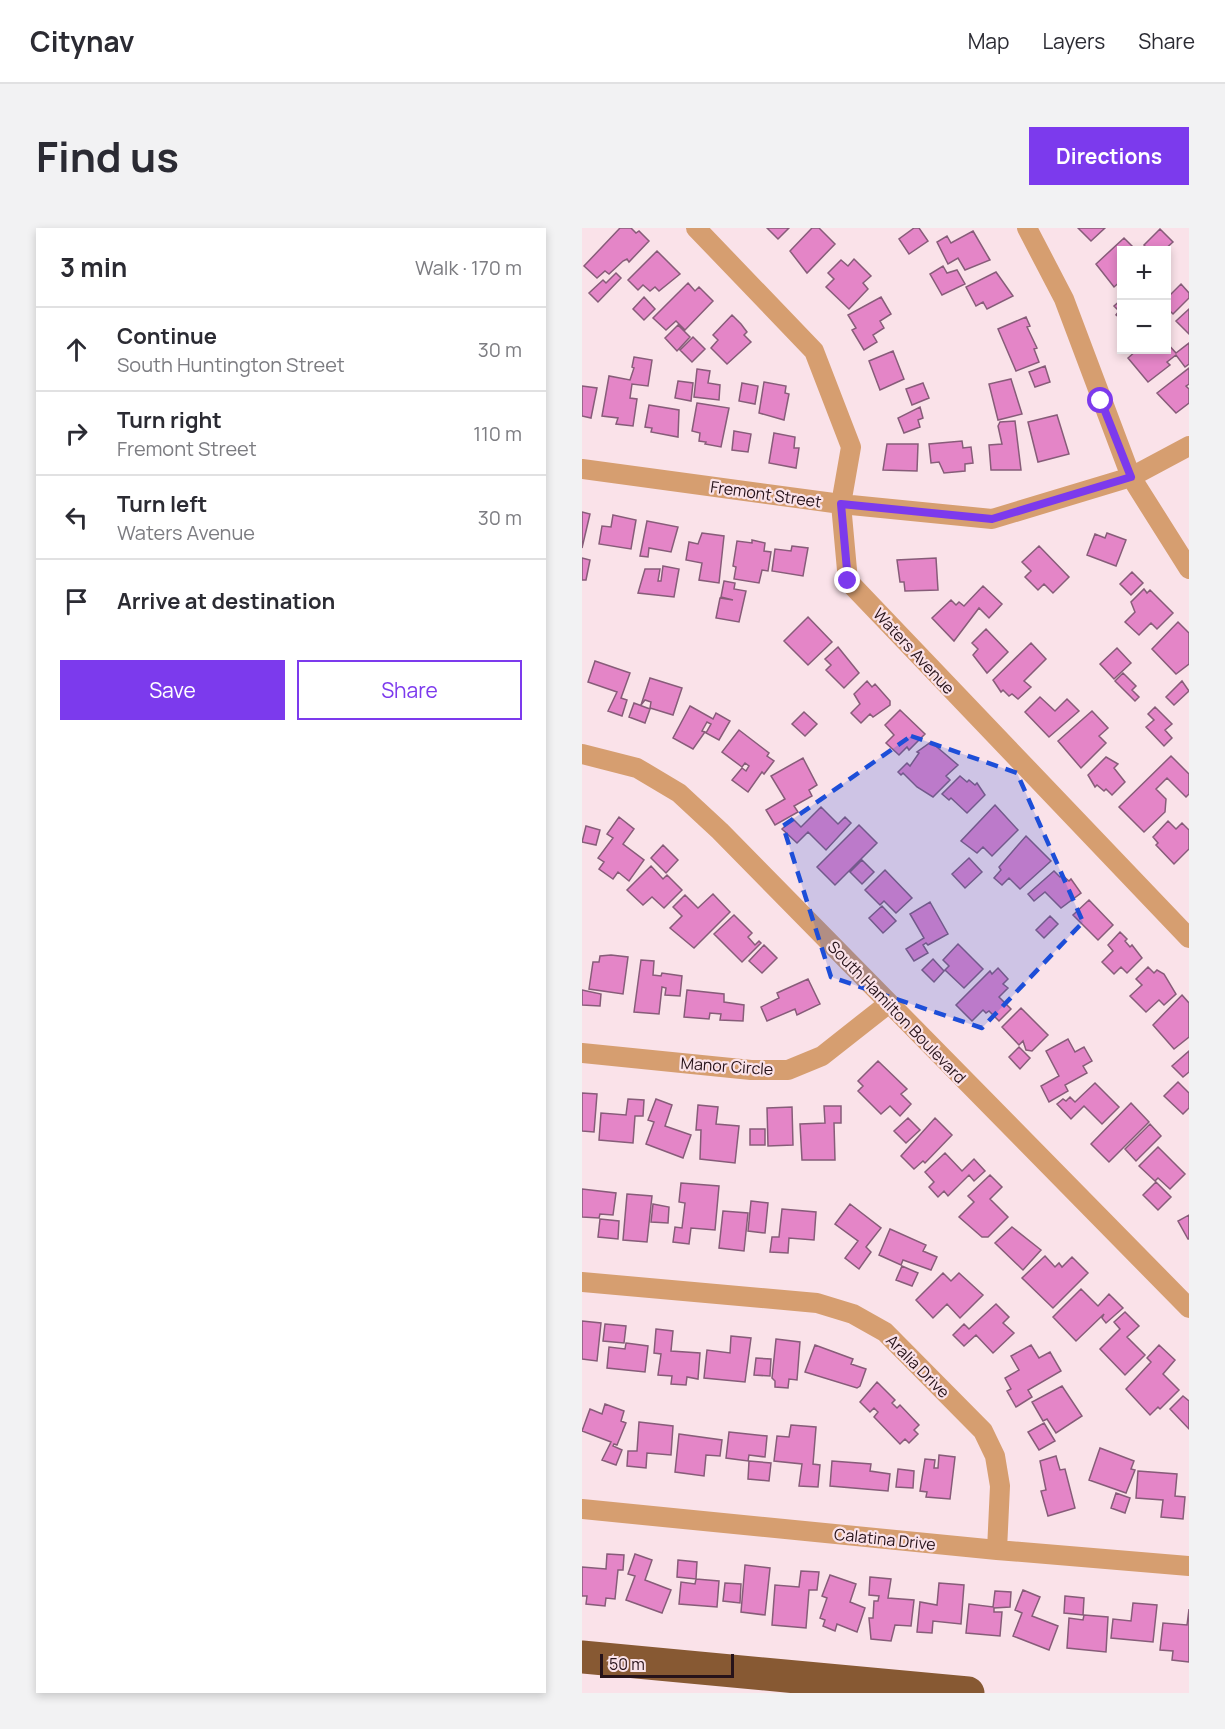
<!DOCTYPE html>
<meta charset="utf-8">
<style>
:root{--surface:#fff;--page:#f2f2f3;--text:#2b2b33;--muted:#7c7c81;--line:#e1e1e2;--accent:#7c3aed}
body{margin:0;font-family:Manrope,sans-serif;background:var(--page);color:var(--text)}
.controls{position:absolute;right:18px;top:18px;display:grid;overflow:hidden;border-radius:0px;box-shadow:0 3px 9px #0003}
.controls button{width:54px;height:54px;display:grid;place-items:center;padding:0;border:0;border-bottom:2px solid var(--line);background:var(--surface);color:var(--text);font:30px sans-serif}
.scale{position:absolute;left:18px;bottom:15px;width:134px;box-sizing:border-box;padding-left:6px;border:3px solid #27131a;border-top:0;font-size:16px;line-height:21px;white-space:nowrap;color:#27131a;-webkit-text-stroke:4px #fae2e9;paint-order:stroke}
.stop{position:absolute;width:18px;height:18px;margin:-14px;border:4px solid #7c3aed;border-radius:50%;background:#fff}
.stop.end{background:#7c3aed;border-color:#fff;box-shadow:0 2px 6px #0008}
.list{margin:0;padding:0;list-style:none}
h2{display:flex;justify-content:space-between;align-items:center;height:78px;margin:0;padding:0 24px;font-size:26px}
h2 small{font-size:20px;font-weight:400;color:var(--muted)}
.list li{display:grid;grid-template-columns:39px 1fr auto;gap:18px;align-items:center;box-sizing:border-box;height:84px;padding:0 24px;border-top:2px solid var(--line)}
.list b{display:block;font-size:22px;white-space:nowrap}
.list p{margin:0;font-size:20px;white-space:nowrap;color:var(--muted)}
.list em{font-size:20px;font-style:normal;color:var(--muted)}
.actions{display:flex;gap:12px;padding:18px 24px}
.actions a{flex:1;padding:14px 0;border:2px solid var(--accent);border-radius:0px;text-align:center;font-size:21px;color:var(--accent)}
.actions .main{background:var(--accent);color:#fff}
.icon{flex:none;width:33px;height:33px;fill:none;stroke:currentColor;stroke-width:2;stroke-linecap:round;stroke-linejoin:round}
.map{position:relative;flex:none;width:607px;height:1465px;overflow:hidden;border-radius:0px}
header{display:flex;align-items:center;gap:36px;box-sizing:border-box;height:84px;padding:0 30px;background:var(--surface);border-bottom:2px solid var(--line)}
header strong{font-size:28px}
nav{display:flex;gap:33px;margin-inline-start:auto;font-size:21px}
.intro{display:flex;align-items:center;justify-content:space-between;box-sizing:border-box;height:144px;padding:0 36px}
h1{margin:0;font-size:42px}
.button{padding:15px 27px;border-radius:0px;background:var(--accent);color:#fff;font-size:21px;font-weight:700}
main{display:flex;gap:36px;padding:0 36px}
aside{flex:1;background:var(--surface);border-radius:0px;box-shadow:0 3px 9px #0003}
.map>svg:first-child{display:block}
.building{fill:#e485c7;stroke:#875c79;stroke-width:1.5}
.lines{fill:none;stroke-linecap:round;stroke-linejoin:round}
.street{stroke:#d69e70;stroke-width:20}
.highway{stroke:#875933;stroke-width:33}
.route{stroke:#7c3aed;stroke-width:8}
.marked{fill:#1d4ed8;fill-opacity:0.2;stroke:#1d4ed8;stroke-width:4.5;stroke-dasharray:12 8;stroke-linejoin:round}
.labels{text-anchor:middle;dominant-baseline:central;stroke-width:4.5;stroke-linejoin:round;paint-order:stroke}
.street-label{font-size:16px;fill:#27131a;stroke:#fae2e9}
</style>
<header>
<strong>Citynav</strong>
<nav><a>Map</a><a>Layers</a><a>Share</a></nav>
</header>
<div class="intro"><h1>Find us</h1><a class="button">Directions</a></div>
<main>
<aside>
<h2>3 min<small>Walk · 170 m</small></h2>
<ul class="list">
<li><svg class="icon" aria-label="ahead" viewBox="0 0 24 24"><path d="M12 20V5M6 11l6-6 6 6"/></svg><div><b>Continue</b><p>South Huntington Street</p></div><em>30 m</em></li>
<li><svg class="icon" aria-label="right" viewBox="0 0 24 24"><path d="M7 20v-9h11M14 6l5 5-5 5"/></svg><div><b>Turn right</b><p>Fremont Street</p></div><em>110 m</em></li>
<li><svg class="icon" aria-label="left" viewBox="0 0 24 24"><path d="M17 20v-9H6M10 6l-5 5 5 5"/></svg><div><b>Turn left</b><p>Waters Avenue</p></div><em>30 m</em></li>
<li><svg class="icon" aria-label="arrive" viewBox="0 0 24 24"><path d="M6 21V4h12l-3 4 3 4H6"/></svg><div><b>Arrive at destination</b></div></li>
</ul>
<div class="actions"><a class="main">Save</a><a>Share</a></div>
</aside>
<div class="map">
<svg width="607" height="1465" viewBox="0 0 607 1465">
<rect width="100%" height="100%" fill="#fae2e9"/>
<path class="building" d="M38 0H49L54 5 57 3 67 13 47 34 45 31 41 33 27 46 23 43 15 50 2 38Z
M185 0H207L196 11Z
M230 0H237L253 16 225 45 208 23Z
M332 0H337L346 13 327 26 317 11Z
M496 0H523L509 13Z
M578 1 591 14 582 22H567L562 17Z
M391 3 408 32 383 42 376 30 366 36 355 14 365 8 369 15Z
M542 10 554 22H540V52L532 59 514 36Z
M75 23 98 46 77 63 73 59 68 63 61 57 56 62 46 52Z
M272 31 289 48 281 55 286 61 267 81 244 59 252 51 246 45 259 32 266 38Z
M361 38 365 45 375 42 383 56 360 67 348 46Z
M414 44 431 68 405 81 401 74 394 78 384 59Z
M34 45 39 50 16 74 7 65 21 52 24 55Z
M106 55 113 63 117 59 131 73 103 102 94 93 84 102 71 90Z
M599 56 607 65V70L591 86 584 79V71Z
M62 69 73 81 62 92 51 81Z
M299 69 309 86 298 93 302 100 291 107 295 114 282 122 270 102 274 100 266 87Z
M540 71V92L534 87 537 83 532 78Z
M607 81V106L594 93Z
M150 87 159 96 165 104 162 107 169 114 145 136 129 120 136 112 131 107Z
M444 89 448 98 445 99 455 120 452 121 457 134 434 143 416 101Z
M96 97 108 109 95 123 83 110Z
M111 109 123 121 110 134 98 122Z
M584 114 594 125 607 115V136L603 139 594 127 585 134 588 137 566 154 546 130 555 122H584Z
M311 123 322 151 298 162 287 133Z
M52 129 70 132 66 158 50 156 48 170 55 171 51 198 34 196 36 190 20 188 27 148 48 152 52 140 50 139Z
M463 138 468 154 453 159 447 144Z
M607 140V156L604 158 607 161V175L594 185 575 165Z
M115 141 128 143 126 155 138 157 137 172 112 169Z
M429 151 440 186 416 192 407 156Z
M96 153 111 155 109 173 93 170Z
M182 154 204 158 203 165 207 166 202 192 177 185Z
M160 155 176 158 173 176 157 173Z
M341 155 347 170 330 177 324 161Z
M0 158 15 160 9 190 0 188Z
M115 175 147 180 139 219 123 216 124 214 117 213 118 205 110 203Z
M67 177 97 182 96 209 69 204 70 200 63 199Z
M338 179 341 190 336 192 338 199 322 205 316 190Z
M475 187 487 226 456 234 446 194Z
M433 193 439 242H409L407 217 420 216 416 198 418 194Z
M152 203 169 206 166 224 150 222Z
M192 205 213 209 212 220H217L214 240 187 235Z
M380 213 381 220 389 219 391 235 383 236V243L362 245 357 234 349 235 347 216Z
M305 216H336L335 243 301 242Z
M0 284 8 286 0 320Z
M31 287 54 292 49 321 17 316 20 298 29 299Z
M65 293 96 299 89 324 67 320 66 329 58 328Z
M120 305 142 308 137 355 117 352 120 335 104 332 107 314 116 316Z
M525 305 544 312 534 338 505 327 513 306 523 310Z
M170 312 183 315 182 323 189 324 186 343 180 342 177 355 152 351 154 339 151 338 155 313 170 315Z
M210 318 226 320 221 348 190 343 193 321 209 323Z
M457 318 487 349 471 365 462 356 456 362 443 349 449 343 440 334Z
M0 330 8 332 4 352H0Z
M354 330 356 362 323 363 322 354H318L315 332Z
M81 338 97 341 92 369 56 365 63 341H78L76 353H79Z
M550 344 561 355 549 367 538 356Z
M142 353 153 355 152 361 164 363 157 394 134 390 138 370 151 372 139 369Z
M401 358 420 376 407 390 397 380 372 413 350 390 369 372 374 377 377 374 382 378Z
M562 361 565 365 568 362 591 385 575 401 569 395 557 407 543 394 553 384 549 374Z
M226 389 250 414 226 437 202 413Z
M596 394 607 405V436L594 446 570 421Z
M404 401 426 424 405 445 391 427 396 421 390 415Z
M449 415 464 431 442 453 449 459 436 471 430 466 427 468 421 462 419 464 411 452Z
M256 419 277 445 262 460 244 442 249 437 243 431Z
M535 420 549 435 532 451 518 436Z
M13 433 48 445 39 470 45 472 40 488 26 483 35 464 6 454Z
M541 445 554 458 550 462 557 469 553 473 533 453Z
M68 450 100 460 91 487 68 480 69 474 63 472 59 477Z
M285 453 290 459 293 456 308 473V477L291 489 288 486 279 495 269 485 278 476 272 466Z
M600 453 607 463 592 477 584 469Z
M458 469 473 483 485 471 497 483 467 509 443 484Z
M52 475 68 481 63 495 47 489Z
M108 478 131 491 134 485 148 493 137 512 124 505 129 496 125 494 120 503 123 504 111 521 91 510Z
M573 479 590 496 583 502 590 510 582 518 564 499 572 492 566 486Z
M318 482 343 506 327 522 325 519 317 527 304 515 312 507 303 497Z
M510 483 526 500 517 508 524 515 499 540 476 513Z
M222 484 235 496 223 508 210 496Z
M157 502 187 525 185 528 192 533 182 546 180 544 166 564 150 552 160 540 164 543 167 538 163 535 160 539 140 524Z
M349 514 376 537 364 548 368 552 351 569 335 559 321 545 319 547 316 544 325 535 328 538 337 525 335 524Z
M589 528 607 546V566L604 569 585 550 574 561 584 571 583 584 562 604 537 579Z
M524 529 536 536 532 540 543 554 530 567 524 561 522 563 515 557 513 559 506 547Z
M221 530 235 557 227 562 230 568 212 578 216 584 193 597 184 582 203 571 189 548Z
M378 548 385 554 387 552 393 557 395 555 403 567 385 585 369 570 367 572 360 566Z
M413 577 436 602 410 628 401 619 395 625 379 613Z
M239 579 256 596 263 589 269 595 244 622 226 604 215 615 200 601 211 591 219 599Z
M37 589 52 601 41 616 62 632 47 653 36 644 31 651 17 641 22 634 16 630 31 610 25 606Z
M586 593 594 601 600 595 607 602V621L592 636 574 617 576 615 571 609Z
M277 597 295 615 253 657 235 639Z
M4 598 18 602 14 617 0 614Z
M444 608 469 633 438 661 427 650 420 657 412 650 419 642 417 639Z
M81 617 96 632 84 645 69 630Z
M387 630 400 644 383 660 370 646Z
M280 632 292 644 280 656 268 644Z
M69 638 81 651 85 647 100 662 82 680 70 669 61 677 45 662Z
M303 642 330 670 314 685 302 673 298 677 283 662Z
M472 643 478 649 480 647 487 653 489 651 499 665 479 680 463 664 452 673 446 666Z
M131 666 148 684 112 720 88 700 100 688 91 679 103 667 116 680Z
M507 672 531 697 516 712 491 687Z
M348 674 366 706 346 717 344 715 341 717 346 725 332 733 324 721 342 710 328 686Z
M300 678 314 693 301 705 287 690Z
M152 687 170 705 166 709 173 717 177 713 179 715 160 734 132 706Z
M468 688 476 696 462 710 454 702Z
M538 704 545 711 543 713 548 719 550 717 560 730 545 745 539 739 532 746 520 734 531 723 526 717Z
M376 716 401 741 382 760 363 742 367 738 361 732Z
M182 717 195 730 180 745 167 733Z
M29 727 46 729 41 766 7 761 11 734H17L18 728Z
M351 731 362 743 352 754 340 742Z
M59 732 72 733 71 747 79 748 80 745 100 748 98 768 83 767 84 760 80 759 77 786 52 784Z
M566 739 572 745 575 742 582 746 594 766 582 777 577 772 564 784 548 768 560 757 554 751Z
M416 740 426 751 421 756 426 760 417 769 429 781 417 793 407 783 404 785 401 782 390 793 374 777 408 743 410 746Z
M226 751 238 776 215 787 213 781 185 793 179 779 197 770 195 765Z
M0 762 19 766 18 778 0 777Z
M105 762 142 766V774L162 777 161 793 138 792 139 786 128 785 127 791 102 789Z
M600 767 607 775V809L592 821 571 797Z
M439 780 466 807 450 823 444 822 441 813 437 817 420 799Z
M486 811 493 824 502 819 510 833 501 838 505 845 483 857 486 863 467 874 459 858 477 848 464 823Z
M437 819 448 830 438 841 427 829Z
M607 823V844L601 849 590 838Z
M296 833 325 861 319 866 329 876 318 888 308 878 299 886 276 863 281 858 276 853Z
M596 854 607 865V880L601 886 582 868Z
M513 855 537 879 520 896 502 878 489 891 475 876 481 871 484 873 488 869 493 874Z
M0 865 15 866 12 904 0 903Z
M46 871 62 872 61 888H53L51 915 17 912 19 885 44 887Z
M74 871 90 877 83 898 109 907 101 930 64 916 72 894 66 892Z
M549 875 567 894 527 934 509 916Z
M116 877 136 879 134 896 157 898 153 935 118 931 119 902H114Z
M242 878H259V895H252L253 932H220L218 896 243 895Z
M210 879 211 917 186 918 185 880Z
M326 890 338 902 324 915 312 903Z
M353 890 370 907 343 935 341 933 332 941 319 928Z
M568 896 579 908 554 933 543 921Z
M168 901H183V917H168Z
M576 919 603 946 588 961 576 950 573 953 557 938Z
M363 925 380 943 392 931 403 943 392 953 387 947 366 968 362 963 356 969 347 959 352 954 343 944Z
M408 947 420 959 408 971 426 989 406 1009H400L377 989 392 974 386 968Z
M574 954 589 969 576 982 561 967Z
M99 955 137 958 133 1002 109 1000 107 1016 91 1014 93 999 100 1000 103 975 97 974Z
M0 961 34 965 31 987 18 986 17 990 0 989Z
M45 966 70 968 65 1014 41 1012Z
M169 973 186 975 183 1005 166 1003Z
M71 976 87 979 86 995 69 994Z
M268 976 299 1000 284 1019 289 1024 277 1041 263 1030 276 1013 253 996Z
M200 981 234 984 232 1012 207 1010 206 1025 188 1024 190 1009H197Z
M141 983 166 985 162 1023 137 1020Z
M607 987V1011H606L596 993Z
M18 991 37 993 36 1011 16 1009Z
M430 999 459 1022 441 1042 413 1015Z
M308 1001 344 1017 341 1023 355 1029 349 1042 321 1032 319 1037 297 1027Z
M463 1028 473 1039 477 1035 480 1039 490 1029 506 1045 471 1080 440 1050Z
M320 1038 336 1045 330 1058 314 1052Z
M361 1045 369 1053 377 1045 401 1067 378 1090 365 1076 351 1090 334 1072Z
M499 1061 516 1078 527 1066 541 1080 524 1095 520 1090 522 1086 494 1113 471 1089Z
M414 1076 427 1089 421 1095 432 1105 411 1125 394 1107 382 1118 371 1107 382 1096 387 1101Z
M543 1084 557 1098 545 1109 563 1127 543 1147 518 1121 538 1101 532 1094Z
M0 1093 19 1095 15 1133 0 1131Z
M23 1096 44 1098 42 1115 21 1113Z
M74 1101 91 1103 89 1123 118 1125 116 1151 105 1149 104 1157 89 1156 90 1148 76 1147 79 1126 72 1125Z
M149 1108 169 1110 163 1154 122 1150 125 1122 148 1125Z
M194 1111 218 1114 215 1152 207 1151 206 1160 193 1159V1153L190 1150Z
M44 1115 66 1118 63 1144 25 1140 27 1119 43 1121Z
M233 1117 271 1131 269 1136 284 1141 278 1158 275 1160 223 1144Z
M449 1117 457 1130 468 1124 479 1143 446 1162 450 1169 434 1179 425 1163 429 1161 423 1150 437 1142 429 1128Z
M577 1117 593 1132 581 1146 597 1162 578 1181 576 1179 568 1187 544 1161 569 1134 565 1130Z
M174 1130 189 1131 188 1148 172 1147Z
M295 1154 313 1172 310 1175 315 1180 318 1177 337 1197 332 1202 336 1206 327 1215 323 1211 318 1216 292 1189 296 1184 292 1180 288 1184 278 1174Z
M480 1158 500 1188 474 1205 465 1191 461 1193 450 1174Z
M601 1168 607 1173V1201L588 1181Z
M23 1176 42 1183 39 1193 44 1195 35 1217 32 1216 31 1218 40 1222 34 1237 20 1232 29 1214 0 1203 8 1181 20 1186Z
M57 1194 91 1198 89 1227 65 1225 64 1240 45 1238 46 1223H55Z
M462 1195 473 1213 457 1222 446 1204Z
M209 1197 234 1199 231 1236 238 1237 236 1259 217 1258 220 1236 192 1233 195 1208 207 1209Z
M147 1204 185 1208 183 1229 167 1227 166 1233 144 1230Z
M97 1206 140 1212 138 1228 124 1227 122 1248 93 1244Z
M518 1220 552 1233 549 1241 553 1242 544 1265 507 1252Z
M357 1227 373 1229 368 1271 344 1269 345 1264 338 1263 343 1231 353 1232 352 1240H356Z
M474 1228 478 1242 483 1241 493 1280 466 1288 459 1263 464 1262 458 1233Z
M167 1233 189 1235 187 1253 166 1251Z
M250 1233 289 1236 288 1243 308 1246 306 1263 248 1258Z
M316 1241 332 1243 331 1260 314 1259Z
M556 1243 595 1246 593 1268 603 1269 601 1291 579 1289 581 1272 554 1270Z
M534 1265 548 1270 543 1285 529 1280Z
M25 1326 42 1327 41 1342H36L33 1371 24 1370 23 1378 4 1376 5 1368H0V1339L24 1341Z
M53 1326 70 1332 63 1352 89 1362 80 1385 44 1372 53 1348 46 1346Z
M96 1332 115 1334 114 1351 95 1349Z
M163 1337 188 1340 183 1387 159 1384Z
M219 1343 237 1344 235 1362H227L224 1400 190 1397 193 1357 217 1359Z
M248 1347 274 1356 268 1374 283 1380 275 1404 255 1396 253 1403 241 1398 243 1392 238 1390 245 1370 240 1368Z
M288 1349 309 1351 306 1370 332 1372 329 1398 313 1397 309 1413 289 1411 287 1390H291L292 1373H296L297 1368 287 1367Z
M114 1351 137 1353 135 1379 97 1376 99 1354 113 1356Z
M143 1355 159 1356 158 1375 141 1373Z
M357 1355 382 1357 379 1396 351 1393 350 1405 335 1404 338 1374 355 1377Z
M441 1362 458 1369 450 1388 476 1398 467 1422 431 1408 440 1385 433 1382Z
M413 1363 429 1364 428 1379 412 1380V1384H420L418 1408 384 1405 387 1376 411 1379Z
M483 1368 502 1370 501 1387 482 1385Z
M551 1375 575 1377 571 1414 529 1410 531 1391 549 1393Z
M607 1381V1434L590 1432 591 1423 578 1422 581 1395 605 1397Z
M502 1387 526 1389 524 1424 485 1420 487 1390 501 1392Z"/>
<g class="lines">
<path class="street" d="M114 0 232 123 269 219 259 276 266 353 607 710
M445 0 482 71 549 249 607 341
M0 241 259 276 410 291 549 249 607 218
M0 526 55 540 97 565 138 603 607 1080
M0 825 169 842H206L240 828 306 776
M0 1054 235 1075 271 1086 303 1104 401 1203 413 1228 418 1258 415 1322
M0 1281 415 1322 607 1338"/>
<path class="highway" d="M0 1429 386 1465"/>
</g>
<g class="lines">
<path class="route" d="M266 353 259 276 410 291 549 249 519 173"/>
</g>
<path class="marked" d="M329 508 435 545 501 694 400 800 249 749 201 598Z"/>
<g class="labels">
<g class="street-label">
<text transform="translate(184 266) rotate(8)">Fremont Street</text>
<text transform="translate(332 423) rotate(47)">Waters Avenue</text>
<text transform="translate(315 784) rotate(46)">South Hamilton Boulevard</text>
<text transform="translate(145 838) rotate(4)">Manor Circle</text>
<text transform="translate(336 1138) rotate(45)">Aralia Drive</text>
<text transform="translate(303 1311) rotate(6)">Calatina Drive</text>
</g>
</g>
</svg>
<div class="controls">
<button>+</button>
<button>−</button>
</div>
<div class="scale">50 m</div>
<div class="stop" style="left:519px;top:173px"></div>
<div class="stop end" style="left:266px;top:353px"></div>
</div>
</main>
